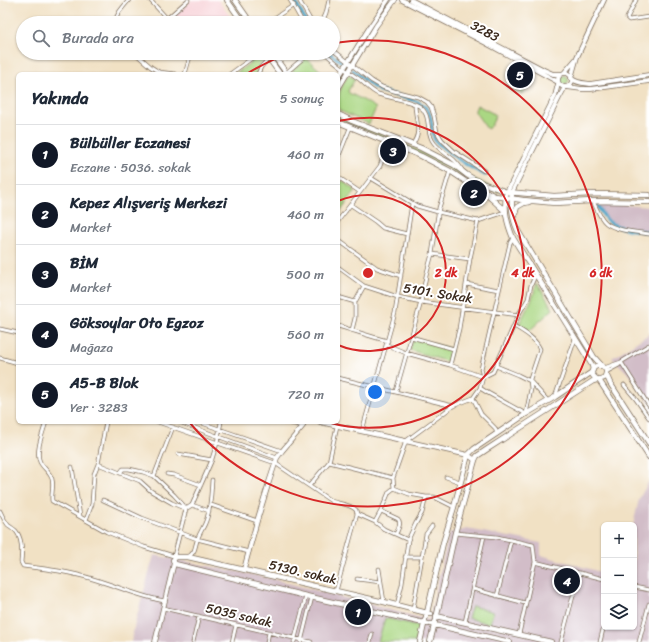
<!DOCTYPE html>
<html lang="tr">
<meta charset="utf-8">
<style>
:root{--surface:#fff;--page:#f2f2f3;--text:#1f2937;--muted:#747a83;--line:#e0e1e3;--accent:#111827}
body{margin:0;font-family:Sriracha,sans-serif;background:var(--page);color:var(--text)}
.controls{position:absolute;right:12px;bottom:12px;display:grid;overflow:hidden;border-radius:6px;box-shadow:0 1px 3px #0004}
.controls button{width:36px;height:36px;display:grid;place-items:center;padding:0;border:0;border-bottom:1px solid var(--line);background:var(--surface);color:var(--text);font:20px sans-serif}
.you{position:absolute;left:375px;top:392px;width:14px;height:14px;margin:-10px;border:3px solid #fff;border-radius:50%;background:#1a73e8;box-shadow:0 0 0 6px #1a73e833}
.badge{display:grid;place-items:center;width:26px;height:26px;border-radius:50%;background:var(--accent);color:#fff;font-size:13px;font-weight:700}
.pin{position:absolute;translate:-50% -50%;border:2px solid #fff;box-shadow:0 1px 4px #0006}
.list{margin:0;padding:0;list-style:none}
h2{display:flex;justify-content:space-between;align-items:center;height:52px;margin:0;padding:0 16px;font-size:17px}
h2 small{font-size:13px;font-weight:400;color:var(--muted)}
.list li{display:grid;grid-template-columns:26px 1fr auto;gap:12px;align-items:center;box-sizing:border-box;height:60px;padding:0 16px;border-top:1px solid var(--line)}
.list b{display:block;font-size:15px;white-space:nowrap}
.list p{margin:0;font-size:13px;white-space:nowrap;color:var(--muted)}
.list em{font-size:13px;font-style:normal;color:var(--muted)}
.icon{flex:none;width:22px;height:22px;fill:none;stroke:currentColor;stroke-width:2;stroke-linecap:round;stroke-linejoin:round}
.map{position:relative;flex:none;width:649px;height:642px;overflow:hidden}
.search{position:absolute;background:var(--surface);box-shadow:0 1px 3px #0004;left:16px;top:16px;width:324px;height:44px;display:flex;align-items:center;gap:10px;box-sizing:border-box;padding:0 14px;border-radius:22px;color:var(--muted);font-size:15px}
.panel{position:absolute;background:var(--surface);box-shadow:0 1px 3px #0004;left:16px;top:72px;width:324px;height:352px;border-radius:6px}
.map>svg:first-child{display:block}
.built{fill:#f7cfd5}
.industrial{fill:#d2bdc8}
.green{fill:#aad783;stroke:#728050}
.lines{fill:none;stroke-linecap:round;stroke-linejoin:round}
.canal{stroke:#4da7cb;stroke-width:3.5}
.minor-casing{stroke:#7b6a58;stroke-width:4.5}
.tertiary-casing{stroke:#7b6a58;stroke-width:5.5}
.secondary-casing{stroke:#7b6a58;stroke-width:6}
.minor{stroke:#fff;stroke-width:3}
.tertiary{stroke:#fff;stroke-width:4}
.secondary{stroke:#fff;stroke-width:4.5}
.ring{fill:none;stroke:#d62828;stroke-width:2}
.labels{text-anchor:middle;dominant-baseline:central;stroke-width:4;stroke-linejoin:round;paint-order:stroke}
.street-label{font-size:13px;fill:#3b2a1e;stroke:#fff}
.centre{fill:#d62828;stroke:#fff;stroke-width:2}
.ring-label{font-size:12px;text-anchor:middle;font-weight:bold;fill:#d62828;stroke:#fff;stroke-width:4;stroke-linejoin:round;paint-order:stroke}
</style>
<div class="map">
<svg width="649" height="642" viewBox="0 0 649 642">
<rect width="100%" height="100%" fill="#fff"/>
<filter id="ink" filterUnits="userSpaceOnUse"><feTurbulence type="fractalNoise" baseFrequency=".025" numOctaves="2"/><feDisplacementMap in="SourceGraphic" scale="8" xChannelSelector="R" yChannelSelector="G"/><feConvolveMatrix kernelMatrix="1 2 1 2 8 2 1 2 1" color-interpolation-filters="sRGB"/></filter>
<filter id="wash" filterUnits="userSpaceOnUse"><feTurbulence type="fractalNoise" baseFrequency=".012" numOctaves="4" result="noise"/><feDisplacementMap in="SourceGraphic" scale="16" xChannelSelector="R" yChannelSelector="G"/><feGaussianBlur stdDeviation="0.9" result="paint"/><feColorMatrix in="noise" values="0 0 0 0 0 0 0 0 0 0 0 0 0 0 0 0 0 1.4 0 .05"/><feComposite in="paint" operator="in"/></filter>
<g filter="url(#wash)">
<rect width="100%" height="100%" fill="#f1e1c4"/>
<path class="built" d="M191 0H218L234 22 175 23 170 18Z"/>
<path class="industrial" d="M603 203 649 207V233L620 227 608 222 597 205Z
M649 334V402L636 381 612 358Z
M649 481V642H131L135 623 154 555 269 578 429 620 449 533 468 529 541 543V555L604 573V627H634V525H633L639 499Z"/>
<path class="green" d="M261 55 264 59 259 65 256 74H235Z
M306 58 324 74H296L292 70Z
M348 75 355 79 348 91 349 93 365 101 376 108 369 124 340 111C333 100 343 85 348 75Z
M559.5 80a4.5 4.5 0 1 1 9 0a4.5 4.5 0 1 1-9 0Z
M512 81 526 88 522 94 509 87Z
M477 105 496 115 491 126 487 129 475 112V110Z
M338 116 417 150 466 175 499 191 500 192H496L480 185 416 152 363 129 338 120Z
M338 178 354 189 355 192 338 215Z
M537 283 553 309 529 331 519 324 532 299Z
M413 338 452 349 448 362 410 350Z
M472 606 493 612 490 624 468 618Z
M385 618 420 626 416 642H378Z"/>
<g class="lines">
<path class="canal" d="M294 0 307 23
M329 53 342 62
M353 70 372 86 380 91 416 101C429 107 431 114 432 128 433 132 433 136 435 140 438 144 442 147 446 150 458 160 471 168 485 175
M598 206C601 212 604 218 609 222 618 229 638 230 649 232"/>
</g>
</g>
<g filter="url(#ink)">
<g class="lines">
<defs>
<path id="minor" d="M150 0 171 23
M290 0 303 23
M299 0 312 23
M636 0 627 18 629 20 649 17
M115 23C116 14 123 7 129 0
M162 23 188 0
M267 23 294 5
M322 23 326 13 329 0
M333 50 372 81 382 87 394 91 418 97 427 102 431 107 434 116 437 132 442 140 455 152 484 171
M135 53 151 67 159 72 175 74
M325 53C335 63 347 71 359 79 365 84 371 91 378 94 390 98 409 100 419 106 431 114 426 128 432 140 436 148 447 154 454 160 457 163 460 166 462 170
M286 73 309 53
M185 74 191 53
M230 74 259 53
M258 74 261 67 269 58
M412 145C423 131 415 120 415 104
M338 158 350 128
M338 177 360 192
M371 178 417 206 438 212 478 221 505 212
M593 201C596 208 600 218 606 223 616 231 637 232 649 234
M351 205 376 222 383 228 407 234
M338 221 380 166 389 142
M338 240 377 268 401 276
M432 254 470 259
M338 267 364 286 398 297 421 302 519 315
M466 284 499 290
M338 297 355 302
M338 326C355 331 371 337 388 341
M0 329 18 333
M352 330 355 318V302L364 286
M411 337 454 349
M387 345 406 353 450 365 483 377
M0 358 18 363
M621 362 649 406
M450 365 459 329 470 259 478 221
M496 366 518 375 530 381 548 401
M604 368 621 362
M606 372 619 365 621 362 649 345
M483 377 481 369 510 243 513 238
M338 378 453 406 473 398 480 388 483 377 493 372 520 312 528 299 531 285 536 274
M624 385 635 398 649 418
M480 388 488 393 526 414 531 389 530 379 540 349C535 338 524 332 514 326
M396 391 421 302 426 276 432 254 439 208 450 171
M555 397 575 339
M473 398 481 414 495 428 497 434
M453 406 406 441 393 478 394 488 409 494 426 497H434L454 507
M46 422C43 432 35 452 40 462 43 468 50 472 52 479 54 487 51 493 52 501L107 532 144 547 177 557
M158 422 275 463 331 501C339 504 351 504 356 510L357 514 336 591
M179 422 277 458
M199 422 282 451
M287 422 303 426
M362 431 395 313 412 203
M178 454 212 460
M329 462 337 426
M98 464 140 481 151 491 172 503 186 509
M72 467 80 516
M120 473 123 469H129L143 472 154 476 174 495 185 507
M167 474 174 475 201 485
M154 476 173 427
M446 477 460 482
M309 486 329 462 393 478
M103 500 142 518 197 539 249 552
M192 505 209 511
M211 505 257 521
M0 511C2 516 5 521 8 525 11 527 14 529 16 531 23 539 22 553 21 562L23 566C47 569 71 572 93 579 117 586 140 597 165 601
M381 511 398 519C402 523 398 529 396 534
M357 514 375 522 384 529 408 540
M86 520 92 504 94 474 98 464 106 422
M375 522 381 511 389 492 394 488
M455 533 497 537 533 545 535 562 519 634
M174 556 186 509 192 505 211 462 217 443 221 422
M188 557C197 551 194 547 198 538 200 532 204 527 206 521 211 508 211 494 212 480
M405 557H422
M535 562 604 579
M379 569 384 602
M357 579 381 582
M634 587 649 590
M473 589 525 603
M497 596 511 540
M397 605 402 584 408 540 416 523 422 513 426 497
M163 608 311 642
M413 609 426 534 432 526
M465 622 484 536
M193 642 199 616
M232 642 236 625
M267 642 269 632
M294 642 306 596
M301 642 312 597
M370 642 372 634
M561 642 579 573
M600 642 604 625
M639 642 649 604"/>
<path id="tertiary" d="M402 0 486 43 558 82
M411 0 544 70 553 74H561
M558 80a7 7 0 1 1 14 0a7 7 0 1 1-14 0Z
M564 73 576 59
M338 78 371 25 388 0
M571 78 577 57 604 0
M572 79C577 83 583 83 590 84L649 75
M567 87 582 89H591L649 81
M338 89 376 26 395 0
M507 192 555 96 558 84
M512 192 559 98 565 87
M320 422 468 455 475 460
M244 569 257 521 269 482 277 458 282 451 303 426 304 422
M155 642 174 563"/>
<path id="secondary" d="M227 0 243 23
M235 0 251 23
M265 53 280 74
M272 53 287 74
M338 114 352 121 421 148 454 165 467 175 479 182 507 192 554 196 591 194 649 195
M338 122 421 156 450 171 468 183 495 196 523 200 555 203 592 201 649 202
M512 192C511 205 512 219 518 231L594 357 602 366
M487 195 494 201 505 211
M506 195C504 211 507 223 513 238L592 365 593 370
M515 214 517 207 524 203 529 202
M606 374 610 383 649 443
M599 380 649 457
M436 616 551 642
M426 617 443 543 454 507 468 455 474 449 526 414 555 397 592 372
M436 619 455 533 475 460 477 456 486 450 593 381 604 378C612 366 595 361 592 371 591 375 594 377 597 379
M428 624 306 596 175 564 173 560 176 557H188L384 602 431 614
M431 624 510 642
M420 642 425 620
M430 642 435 622"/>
</defs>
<use href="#minor" class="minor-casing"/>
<use href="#tertiary" class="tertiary-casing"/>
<use href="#secondary" class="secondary-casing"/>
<use href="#minor" class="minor"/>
<use href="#tertiary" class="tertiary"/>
<use href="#secondary" class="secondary"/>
</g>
</g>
<g class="ring">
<path d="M338 201A78 78 0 1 1 338 345"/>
<path d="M338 121A155 155 0 1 1 327 422"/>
<path d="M248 73A233 233 0 0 1 290 53M334 43A233 233 0 1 1 190 423"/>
</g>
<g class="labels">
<g class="street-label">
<text transform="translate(485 31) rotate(28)">3283</text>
<text transform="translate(438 293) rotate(9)">5101. Sokak</text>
<text transform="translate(303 572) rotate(13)">5130. sokak</text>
<text transform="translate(239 615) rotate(13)">5035 sokak</text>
</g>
</g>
<circle cx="368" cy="273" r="6" class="centre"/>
<g class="ring-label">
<text x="446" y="277">2 dk</text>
<text x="523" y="277">4 dk</text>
<text x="601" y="277">6 dk</text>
</g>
</svg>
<div class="controls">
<button>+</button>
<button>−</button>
<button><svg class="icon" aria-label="layers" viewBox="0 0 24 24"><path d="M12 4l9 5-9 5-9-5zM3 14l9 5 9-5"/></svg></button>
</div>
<div class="you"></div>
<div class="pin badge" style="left:358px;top:612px">1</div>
<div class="pin badge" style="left:474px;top:193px">2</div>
<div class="pin badge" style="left:393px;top:151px">3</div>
<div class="pin badge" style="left:567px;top:581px">4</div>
<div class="pin badge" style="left:520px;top:75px">5</div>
<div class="search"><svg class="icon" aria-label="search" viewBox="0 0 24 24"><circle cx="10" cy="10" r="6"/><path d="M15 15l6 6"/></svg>Burada ara</div>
<section class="panel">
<h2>Yakında<small>5 sonuç</small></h2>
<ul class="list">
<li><span class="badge">1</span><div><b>Bülbüller Eczanesi</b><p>Eczane · 5036. sokak</p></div><em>460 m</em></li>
<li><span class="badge">2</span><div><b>Kepez Alışveriş Merkezi</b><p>Market</p></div><em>460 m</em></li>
<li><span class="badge">3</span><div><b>BİM</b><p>Market</p></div><em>500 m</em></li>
<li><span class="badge">4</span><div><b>Göksoylar Oto Egzoz</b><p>Mağaza</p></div><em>560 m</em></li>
<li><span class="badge">5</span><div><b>A5-B Blok</b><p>Yer · 3283</p></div><em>720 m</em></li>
</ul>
</section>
</div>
